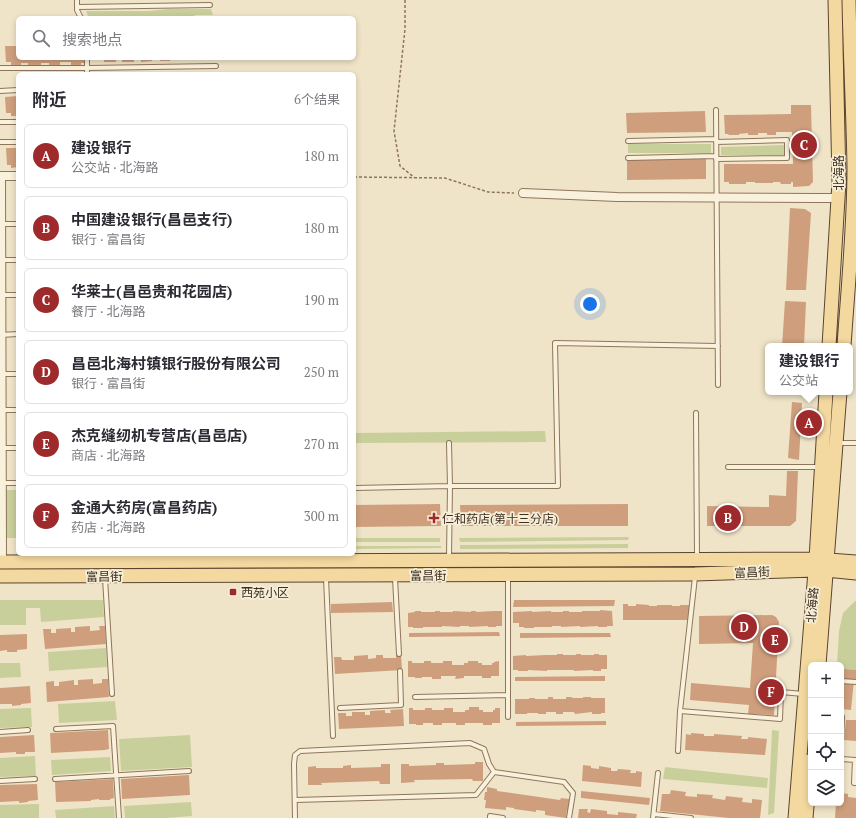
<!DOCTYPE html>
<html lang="zh">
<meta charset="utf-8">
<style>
:root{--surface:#fff;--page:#f2f2f3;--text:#2b2b33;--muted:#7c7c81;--line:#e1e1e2;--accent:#9e2a2b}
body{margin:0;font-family:"PT Serif","Noto Sans SC",serif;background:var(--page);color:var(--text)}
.controls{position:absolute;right:12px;bottom:12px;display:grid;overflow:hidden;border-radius:6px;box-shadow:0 2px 6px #0003}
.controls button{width:36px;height:36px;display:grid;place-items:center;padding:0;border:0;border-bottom:1px solid var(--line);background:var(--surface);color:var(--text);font:20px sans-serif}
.you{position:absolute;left:590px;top:304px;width:14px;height:14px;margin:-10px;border:3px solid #fff;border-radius:50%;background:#1a73e8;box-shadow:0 0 0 6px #1a73e833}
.badge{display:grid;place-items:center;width:26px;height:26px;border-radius:50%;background:var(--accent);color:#fff;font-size:13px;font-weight:700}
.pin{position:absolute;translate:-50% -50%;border:2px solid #fff;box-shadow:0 1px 4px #0006}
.popup{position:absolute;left:765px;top:343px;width:88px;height:52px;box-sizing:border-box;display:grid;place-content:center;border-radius:6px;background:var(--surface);filter:drop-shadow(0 1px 3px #0005);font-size:13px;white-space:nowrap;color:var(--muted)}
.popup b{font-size:15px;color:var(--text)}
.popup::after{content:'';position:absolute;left:50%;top:100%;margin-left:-8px;border:8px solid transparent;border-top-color:var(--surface)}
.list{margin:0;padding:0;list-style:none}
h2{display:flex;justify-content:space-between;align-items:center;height:52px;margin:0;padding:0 16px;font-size:17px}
h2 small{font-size:13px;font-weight:400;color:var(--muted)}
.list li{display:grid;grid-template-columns:26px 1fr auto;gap:12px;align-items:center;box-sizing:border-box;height:64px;margin:0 8px 8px;padding:0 8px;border:1px solid var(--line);border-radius:6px}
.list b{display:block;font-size:15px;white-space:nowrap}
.list p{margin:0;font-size:13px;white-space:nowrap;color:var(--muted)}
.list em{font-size:13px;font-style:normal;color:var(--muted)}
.icon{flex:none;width:22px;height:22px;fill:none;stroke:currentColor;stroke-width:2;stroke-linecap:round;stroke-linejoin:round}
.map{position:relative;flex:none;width:856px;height:818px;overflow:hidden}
.search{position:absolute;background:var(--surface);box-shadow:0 2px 6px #0003;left:16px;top:16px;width:340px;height:44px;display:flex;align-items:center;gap:10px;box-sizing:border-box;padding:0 14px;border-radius:6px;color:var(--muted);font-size:15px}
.panel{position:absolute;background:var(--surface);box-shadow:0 2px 6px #0003;left:16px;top:72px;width:340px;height:484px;border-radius:6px}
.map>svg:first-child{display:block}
.green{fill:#c9cf9b}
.building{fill:#cf9f7d}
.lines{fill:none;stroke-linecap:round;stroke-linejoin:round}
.lane-casing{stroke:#8d765c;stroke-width:6}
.street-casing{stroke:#8d765c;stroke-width:10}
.primary-casing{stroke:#5b4430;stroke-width:15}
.path{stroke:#8d765c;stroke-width:1.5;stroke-dasharray:3 2;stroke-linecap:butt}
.lane{stroke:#faf1dc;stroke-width:4}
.street{stroke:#faf1dc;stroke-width:8}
.primary{stroke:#f3d9a0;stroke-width:13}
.poi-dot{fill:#9e2a2b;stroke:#f7eed8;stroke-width:1.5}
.labels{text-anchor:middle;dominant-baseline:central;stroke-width:3.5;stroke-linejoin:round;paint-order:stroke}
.street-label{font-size:12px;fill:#3d2e20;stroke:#f7eed8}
.poi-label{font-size:12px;fill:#3d2e20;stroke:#f7eed8;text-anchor:start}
</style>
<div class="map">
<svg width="856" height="818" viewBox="0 0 856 818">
<rect width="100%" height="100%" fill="#f0e4c8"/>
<path class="green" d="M168 9H211L213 15H195V18H91L88 16 86 11H149Z
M628 144H711V153H628Z
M784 145V155H721V147Z
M545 431 546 442 354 443V433Z
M0 490H18V538H0Z
M629 537 628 540 460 542 459 538Z
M354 538H440V542H354Z
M628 544V548L460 549V545Z
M354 546H441V548L354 549Z
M0 600H103L104 617 41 622 40 608H26V625H0Z
M855 601H856V670L841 669V665H837L839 631 843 613Z
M106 648 107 667 49 671 48 652Z
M0 663H20L21 677 0 678Z
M115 701 117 720 59 723 58 704Z
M31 708 32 727 0 728V709Z
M772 730 779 731 774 813 768 815Z
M190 735 192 767 121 771 119 739Z
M35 756 36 776 0 777V758Z
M110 757 111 771 52 775 51 760Z
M665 767 768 778 767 788 663 779Z
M191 802 192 816 166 818H125L124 806Z
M39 804V818H0V805Z
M114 806 115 818H56L55 810Z"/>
<path class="building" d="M5 46H18V58H85V63H81V65H71V62H60V65H49V63H41V65L28 66V63H21V65H11V62H6Z
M104 58H170V61H160V60H152V61L141 62V60H134V62H122V60H116V62H104Z
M18 96V116H11V113H6L5 97Z
M791 105H811L813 182 809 186 793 187V182H791V184H781L780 182H773V183H755V182H746V184H729V182H724V164H793L792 132H776V135H767V133H758V135H748V133L739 134V135H729L728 134H725L724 115 791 114Z
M705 111 706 132 627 133 626 113Z
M6 148H18V167L11 168V165H7Z
M706 158V179L627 180V160Z
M790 208 805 209 811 213 806 290H786Z
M785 301 806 302 804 346H782Z
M792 402 802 403 799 460 788 458Z
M787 471H798L796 521 790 526H707V506L769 507V495L786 496Z
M440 504 441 526 354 527V505Z
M628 504V526H461L460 505Z
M514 600H615L614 606 513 607Z
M392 602 393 612 331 613V604Z
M623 604H628V606H636V604L649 605V606H657V605H672V606H680V605H689V620H623Z
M600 610 612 611 613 626H607V627H598V626L580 627V626L561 627V626H552V627H534V628H524V627H519V623H513V612L532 611V612L551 611V612H563V611H569V612H582V611H600Z
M415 611H421V612H435V611H440V612H453V611L471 612V611H476V612L494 611H502V626H496V627H488V626L469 627V626H460V627L442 626V627H423V628H413V627H408V613L415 612Z
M772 615 776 617 779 622 774 715 748 714 749 705 690 700 691 683 750 688 753 643 699 644V616Z
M90 626V631L100 630 99 626H105L106 644 45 649 43 629H51V633H56V629L71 628V632H75V627Z
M499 632 500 636 409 637V633Z
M520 633H610L611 637 520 638Z
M27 634V649L17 650V652H7V650L0 651V635Z
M396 654H401L402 670 335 674 334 657H341L342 660H354V656L368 655V659L376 658V655H383V658H396Z
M557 654H563V655H576V654H581V655H594V654H599V655H607V669H601V671H593V670L574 671V670H547V671L528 670V671H518V670H513V656L526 655V656L545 655H557Z
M408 661H412V663H424V661H431V663H443V661H452V665H464V663H468V661H478V663H482V665H492V663H494V662L499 661V676H491V678H482V676H464V678L455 679 456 676H441V679H432V677H422V678H415V677H408Z
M844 669 856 670V680H854L851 710 841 709Z
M605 676V681H515V677Z
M93 679V684L102 683V679H108L109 697 47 702 46 682 54 681V686H59V682L74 680V685H78V680Z
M30 686 31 703 21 704V705L12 706V704H0V688Z
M548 697H553V699H566V697H572V698H583V697H591V698H605V713H601V714H592V712L575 714 574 712H563V714H556V712H546V714H538V713H527V714H515V699H529V698H535V699H548Z
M469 707H479V710H483V712H493V710H495V708H500V723H492V725H483V723H465V725H456V723H442V725H433V723H423V725H416V724H409V708H413V710H425V708H432V710H444V708H453V712H465V710H469Z
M403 709 404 726 339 729 338 713H346V716H352V712H365V715H370V711L385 710V713H391L390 710Z
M846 720H856V741L844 740Z
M606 721V725L516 726V722Z
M108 730 109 749 105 750 51 753 50 733Z
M691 733 704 734V736H714V734L742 736 741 739H748V737L767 739 765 755 685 750 686 734 691 735Z
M34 735 35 752H25V754H16V752L0 753V737Z
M475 762H483V781H473L472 779 414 780 415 782 401 783V764H409V766L436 765V763H444V765L475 764Z
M381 764H390V784H380L379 781 321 783 322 785H308V767L316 766V768H343V766L351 765V768L381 767Z
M583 765 591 766V768L599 769V766L611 768V771H617L618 769 631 770 630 773H636V771L642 772 641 787 582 781Z
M189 775 190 795 122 799 121 779Z
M113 779 114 798 110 799V800H99V799L91 800V801L56 802 55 782Z
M37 784 38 800 28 801V802L19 803V801L0 802V785Z
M487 787 497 789V791L560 800 561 798 569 799V803H570L569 811 567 810 566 818 545 815V811L536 810V812L514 809V808L506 807V810L485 808 486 800H484L485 792H487Z
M671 790 686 792 685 796 697 797V794L713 795 712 798 725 800 726 796 743 798 742 802 752 803V799L762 800 760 818H729L660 811 662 794H670Z
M581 791 650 798 649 805 581 798Z
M841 793 848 794V797L856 798V818H835L836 803H841Z
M579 809H588L587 812 590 813 591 809 607 811V814L618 815V812L637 814 636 818H578Z"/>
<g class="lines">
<defs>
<path id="lane" d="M77 0V10L81 18
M77 7 210 5
M87 58V74
M0 68H87L216 66
M0 91 18 90
M716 110 718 385
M0 122H18
M628 141 716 139
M0 142H18
M716 142 787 140V158L716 159
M628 158 716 156
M1 224H18
M1 260H18
M1 295H18
M0 335 18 334
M0 374H18
M0 410H18
M696 413 697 558
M449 443 450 486 449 557
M839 443H856
M0 448H18
M728 467H820
M0 483H18
M354 488 450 486H558L555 343 718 346
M508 577V717
M105 578 112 694
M326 578 333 736
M395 578 399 654
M841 681 856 682
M415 697 508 695
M340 708 401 705 400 671
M680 711 780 719 781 692 803 694
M56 729 113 726 119 818
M0 732 28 730
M841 740 842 717
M678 751 680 711 695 577
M841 759 856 760
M855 760 854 783H856
M55 779 189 771
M0 781 35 779
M295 800 476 795 494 772
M654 814 691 818
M295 818 294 764 295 755 300 751 470 743 484 749 489 764 494 772 564 782 573 793 569 818
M490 818V816L503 818
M653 818 658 773"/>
<path id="street" d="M0 176H18
M1 176 2 562
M523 193 617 197 819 198H838"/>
<path id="primary" d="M829 346 839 182 835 0
M844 346C848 287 854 227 854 167 853 111 850 56 849 0
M0 562 816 559 856 562
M0 576 695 574 815 570H826L856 573
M819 665 840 392
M795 818 816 559 826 392
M806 818 811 760"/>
</defs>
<use href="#lane" class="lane-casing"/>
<use href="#street" class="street-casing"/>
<use href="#primary" class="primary-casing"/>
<path class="path" d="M405 0V29L394 131 400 166 415 178
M354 177 445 178 488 192 514 193"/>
<use href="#lane" class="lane"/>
<use href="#street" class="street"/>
<use href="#primary" class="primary"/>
</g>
<g class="poi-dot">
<path d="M432 512h4v4h4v4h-4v4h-4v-4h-4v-4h4z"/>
<rect x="229" y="588" width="8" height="8" rx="2"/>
</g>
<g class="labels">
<g class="street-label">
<text transform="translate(838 173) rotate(-90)">北海路</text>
<text transform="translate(752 572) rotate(-2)">富昌街</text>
<text x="428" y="575">富昌街</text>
<text x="104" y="576">富昌街</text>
<text transform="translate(812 605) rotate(-85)">北海路</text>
</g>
<g class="poi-label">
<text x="442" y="518">仁和药店(第十三分店)</text>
<text x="241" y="592">西苑小区</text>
</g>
</g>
</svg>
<div class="controls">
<button>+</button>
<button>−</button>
<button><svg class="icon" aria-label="locate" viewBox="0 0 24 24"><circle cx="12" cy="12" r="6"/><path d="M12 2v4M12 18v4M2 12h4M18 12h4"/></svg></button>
<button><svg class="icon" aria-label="layers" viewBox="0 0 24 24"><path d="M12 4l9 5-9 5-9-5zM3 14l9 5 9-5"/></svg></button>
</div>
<div class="you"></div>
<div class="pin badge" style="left:809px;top:423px">A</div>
<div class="popup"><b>建设银行</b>公交站</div>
<div class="pin badge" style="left:728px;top:518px">B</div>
<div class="pin badge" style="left:804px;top:145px">C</div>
<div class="pin badge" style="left:744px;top:627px">D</div>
<div class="pin badge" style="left:775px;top:640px">E</div>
<div class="pin badge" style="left:771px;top:692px">F</div>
<div class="search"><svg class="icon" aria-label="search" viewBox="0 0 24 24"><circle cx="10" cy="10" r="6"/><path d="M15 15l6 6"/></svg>搜索地点</div>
<section class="panel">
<h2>附近<small>6个结果</small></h2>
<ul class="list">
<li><span class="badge">A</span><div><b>建设银行</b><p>公交站 · 北海路</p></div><em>180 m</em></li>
<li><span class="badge">B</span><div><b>中国建设银行(昌邑支行)</b><p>银行 · 富昌街</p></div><em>180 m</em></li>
<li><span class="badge">C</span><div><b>华莱士(昌邑贵和花园店)</b><p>餐厅 · 北海路</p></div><em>190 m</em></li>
<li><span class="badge">D</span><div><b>昌邑北海村镇银行股份有限公司</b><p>银行 · 富昌街</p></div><em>250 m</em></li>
<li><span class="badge">E</span><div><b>杰克缝纫机专营店(昌邑店)</b><p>商店 · 北海路</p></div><em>270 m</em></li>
<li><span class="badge">F</span><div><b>金通大药房(富昌药店)</b><p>药店 · 北海路</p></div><em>300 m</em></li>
</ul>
</section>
</div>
